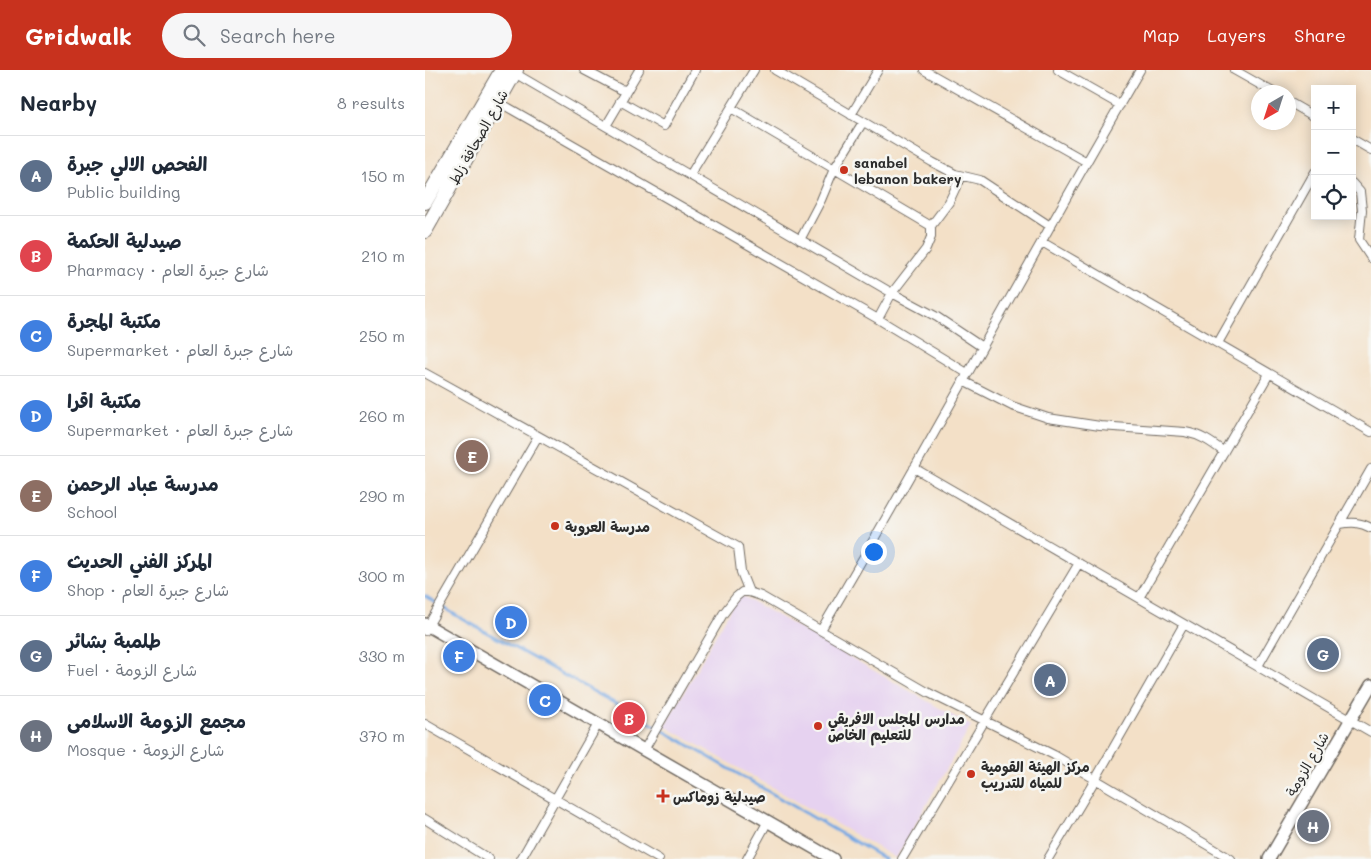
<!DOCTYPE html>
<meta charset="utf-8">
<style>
:root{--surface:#fff;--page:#f6f6f7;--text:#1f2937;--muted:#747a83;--line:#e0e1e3;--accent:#c8321e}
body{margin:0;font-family:Mali,"Playpen Sans Arabic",sans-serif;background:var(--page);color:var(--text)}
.controls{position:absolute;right:15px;top:15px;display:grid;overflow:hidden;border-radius:0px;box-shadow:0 2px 12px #0003}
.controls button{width:45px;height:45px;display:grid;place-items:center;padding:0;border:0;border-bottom:1px solid var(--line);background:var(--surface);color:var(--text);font:25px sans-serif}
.compass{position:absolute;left:826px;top:15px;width:45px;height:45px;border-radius:50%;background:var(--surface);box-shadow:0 2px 12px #0003;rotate:219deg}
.you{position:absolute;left:448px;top:481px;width:18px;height:18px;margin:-12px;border:4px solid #fff;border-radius:50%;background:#1a73e8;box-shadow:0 0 0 8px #1a73e833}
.badge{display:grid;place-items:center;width:32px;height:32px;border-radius:50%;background:var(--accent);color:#fff;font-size:16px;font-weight:700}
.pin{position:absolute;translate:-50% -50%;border:2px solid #fff;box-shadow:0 1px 5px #0006}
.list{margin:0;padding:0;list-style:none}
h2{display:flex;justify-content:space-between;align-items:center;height:65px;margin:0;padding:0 20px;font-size:21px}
h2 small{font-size:16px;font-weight:400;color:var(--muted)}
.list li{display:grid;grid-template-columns:32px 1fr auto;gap:15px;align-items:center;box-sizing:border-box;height:80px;padding:0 20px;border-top:1px solid var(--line)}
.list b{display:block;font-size:19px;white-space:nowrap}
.list p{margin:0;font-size:16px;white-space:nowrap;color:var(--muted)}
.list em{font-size:16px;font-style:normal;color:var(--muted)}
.icon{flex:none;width:28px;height:28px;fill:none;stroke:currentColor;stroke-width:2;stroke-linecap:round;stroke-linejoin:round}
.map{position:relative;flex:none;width:946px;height:789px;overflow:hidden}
header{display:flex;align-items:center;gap:30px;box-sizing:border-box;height:70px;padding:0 25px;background:var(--accent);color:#fff}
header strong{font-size:24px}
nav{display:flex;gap:28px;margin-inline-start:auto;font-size:18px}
.search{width:350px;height:45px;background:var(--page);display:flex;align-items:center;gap:12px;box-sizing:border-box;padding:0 18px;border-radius:28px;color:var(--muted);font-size:19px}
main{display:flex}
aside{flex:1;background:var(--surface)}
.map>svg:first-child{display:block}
.built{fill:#e6d2f0}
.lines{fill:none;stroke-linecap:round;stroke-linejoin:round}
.stream{stroke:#78a9e3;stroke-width:3}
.street-casing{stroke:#716a62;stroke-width:10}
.secondary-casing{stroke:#716a62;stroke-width:14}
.highway-casing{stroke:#716a62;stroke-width:16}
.street{stroke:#fff;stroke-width:8}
.secondary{stroke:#fff;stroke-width:11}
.highway{stroke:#fff;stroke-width:14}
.poi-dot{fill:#c8321e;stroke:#f6f6f2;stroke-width:2}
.labels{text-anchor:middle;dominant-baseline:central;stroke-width:5;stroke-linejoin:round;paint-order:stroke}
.street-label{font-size:14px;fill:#2b2b2b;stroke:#f6f6f2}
.poi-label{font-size:14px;font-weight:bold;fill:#2b2b2b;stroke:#f6f6f2;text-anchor:start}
</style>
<header>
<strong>Gridwalk</strong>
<div class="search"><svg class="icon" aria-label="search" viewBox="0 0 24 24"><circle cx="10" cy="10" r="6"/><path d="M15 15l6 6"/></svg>Search here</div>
<nav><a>Map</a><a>Layers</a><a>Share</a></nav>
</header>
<main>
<aside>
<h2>Nearby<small>8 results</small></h2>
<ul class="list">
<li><span class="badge" style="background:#5c6f8a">A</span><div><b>الفحص الالي جبرة</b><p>Public building</p></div><em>150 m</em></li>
<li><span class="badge" style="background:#e0444e">B</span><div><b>صيدلية الحكمة</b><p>Pharmacy · شارع جبرة العام</p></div><em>210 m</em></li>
<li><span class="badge" style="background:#3f7fe0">C</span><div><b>مكتبة المجرة</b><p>Supermarket · شارع جبرة العام</p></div><em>250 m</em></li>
<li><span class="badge" style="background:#3f7fe0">D</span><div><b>مكتبة اقرا</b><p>Supermarket · شارع جبرة العام</p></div><em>260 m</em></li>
<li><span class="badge" style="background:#8d6e63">E</span><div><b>مدرسة عباد الرحمن</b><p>School</p></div><em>290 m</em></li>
<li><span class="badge" style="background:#3f7fe0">F</span><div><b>المركز الفني الحديث</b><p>Shop · شارع جبرة العام</p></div><em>300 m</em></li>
<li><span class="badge" style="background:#5c6f8a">G</span><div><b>طلمبة بشائر</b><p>Fuel · شارع الزومة</p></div><em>330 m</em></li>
<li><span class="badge" style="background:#6b7280">H</span><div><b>مجمع الزومة الاسلامى</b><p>Mosque · شارع الزومة</p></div><em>370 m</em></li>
</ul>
</aside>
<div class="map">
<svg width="946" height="789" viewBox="0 0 946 789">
<rect width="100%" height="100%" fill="#f6f6f2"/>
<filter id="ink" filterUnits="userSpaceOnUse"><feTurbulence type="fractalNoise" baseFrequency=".02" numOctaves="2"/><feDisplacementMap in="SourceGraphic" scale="10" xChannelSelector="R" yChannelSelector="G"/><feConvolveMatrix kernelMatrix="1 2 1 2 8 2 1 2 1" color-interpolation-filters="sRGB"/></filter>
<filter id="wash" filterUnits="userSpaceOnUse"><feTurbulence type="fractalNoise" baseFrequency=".0096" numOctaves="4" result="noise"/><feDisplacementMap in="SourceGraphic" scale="20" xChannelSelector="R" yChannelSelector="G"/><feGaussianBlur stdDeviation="1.12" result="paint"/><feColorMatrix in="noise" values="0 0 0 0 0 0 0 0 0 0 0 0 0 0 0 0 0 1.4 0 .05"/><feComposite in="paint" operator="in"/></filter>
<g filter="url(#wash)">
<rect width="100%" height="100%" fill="#f3e0c7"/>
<path class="built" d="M314 524 546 656 471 788 240 656Z"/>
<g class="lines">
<path class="stream" d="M0 526 32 546 220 650 460 789"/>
</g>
</g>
<g filter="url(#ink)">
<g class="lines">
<defs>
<path id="street" d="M159 0 195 19 201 20
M350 0 507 92 530 104 555 110 625 156
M499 0 662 92
M633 0 695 35
M809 0 848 22
M86 1 467 223 512 247 557 277
M70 30 453 249 542 303
M195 31 239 56 270 0
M864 32 890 47
M306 38 506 156
M426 45 453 0
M181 56 214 0
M927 69 946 80
M265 105 329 0
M927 113 935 122 937 140 934 170 946 188
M375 170 396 130 409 99 438 52
M617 172 946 362
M453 249 467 223 501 179 506 167V156L524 132 536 106
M793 273 890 102
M0 303 313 477 316 502 324 522
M538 311 587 336 623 348 675 356 760 362C776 365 786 372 799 382
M489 398 946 662
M915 454C927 452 935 452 946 458
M714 528 844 304
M396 560C506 375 606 185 715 0
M0 561 113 366
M833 596 946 399
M0 654 234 789
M219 680 298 544 311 527 317 522H324L336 526 504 623 629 685 806 789
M0 749 64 789
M96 789 173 654
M322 789 343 751
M477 789 654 493
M623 789 670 710 759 554"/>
<path id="secondary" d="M0 554 408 789
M844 789 946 615"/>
<path id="highway" d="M0 132 77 0
M0 161 91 0"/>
</defs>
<use href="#street" class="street-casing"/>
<use href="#secondary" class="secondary-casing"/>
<use href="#highway" class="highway-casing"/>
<use href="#street" class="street"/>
<use href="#secondary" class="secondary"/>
<use href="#highway" class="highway"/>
</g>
</g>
<g class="poi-dot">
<circle cx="419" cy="100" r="5"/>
<circle cx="130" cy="456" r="5"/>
<circle cx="393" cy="656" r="5"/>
<circle cx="546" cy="704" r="5"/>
<path d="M235.5 718.5h5v5h5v5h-5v5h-5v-5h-5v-5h5z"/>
</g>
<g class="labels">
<g class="street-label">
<text transform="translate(53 67) rotate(-61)">شارع الصحافة زلط</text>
<text transform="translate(882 694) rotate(-60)">شارع الزومة</text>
</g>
<g class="poi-label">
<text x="429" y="92">sanabel<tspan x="429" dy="16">lebanon bakery</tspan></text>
<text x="140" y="456">مدرسة العروبة</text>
<text x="403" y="648">مدارس المجلس الافريقي<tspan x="403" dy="16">للتعليم الخاص</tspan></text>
<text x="556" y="696">مركز الهيئة القومية<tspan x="556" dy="16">للمياه للتدريب</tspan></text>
<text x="248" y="726">صيدلية زوماكس</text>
</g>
</g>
</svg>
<div class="controls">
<button>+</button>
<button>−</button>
<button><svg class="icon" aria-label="locate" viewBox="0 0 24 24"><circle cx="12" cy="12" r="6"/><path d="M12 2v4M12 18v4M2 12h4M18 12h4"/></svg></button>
</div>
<svg class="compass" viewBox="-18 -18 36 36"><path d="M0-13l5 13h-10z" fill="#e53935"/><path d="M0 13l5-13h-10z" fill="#747a83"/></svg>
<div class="you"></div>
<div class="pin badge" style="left:625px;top:610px;background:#5c6f8a">A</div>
<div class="pin badge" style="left:204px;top:648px;background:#e0444e">B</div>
<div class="pin badge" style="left:120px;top:630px;background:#3f7fe0">C</div>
<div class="pin badge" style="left:86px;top:552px;background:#3f7fe0">D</div>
<div class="pin badge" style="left:47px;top:386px;background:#8d6e63">E</div>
<div class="pin badge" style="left:34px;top:586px;background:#3f7fe0">F</div>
<div class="pin badge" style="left:898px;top:584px;background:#5c6f8a">G</div>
<div class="pin badge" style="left:888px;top:756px;background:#6b7280">H</div>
</div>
</main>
